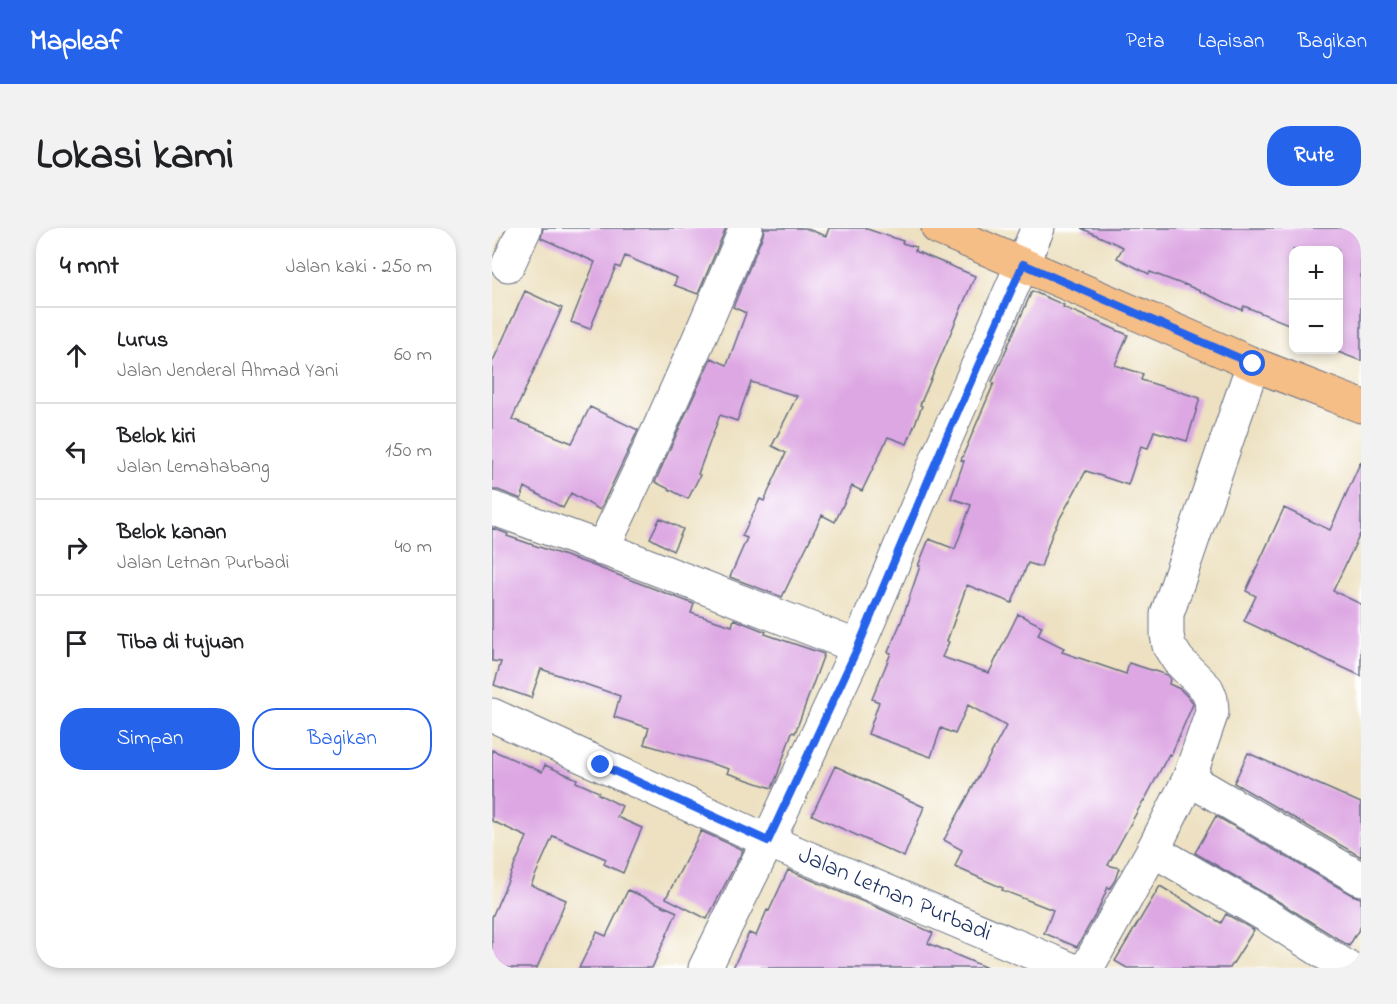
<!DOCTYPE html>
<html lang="id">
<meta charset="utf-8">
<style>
:root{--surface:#fff;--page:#f2f2f2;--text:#202124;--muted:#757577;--line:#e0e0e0;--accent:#2563eb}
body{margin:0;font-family:"Indie Flower",sans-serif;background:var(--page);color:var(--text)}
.controls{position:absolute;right:18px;top:18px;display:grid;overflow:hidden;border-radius:12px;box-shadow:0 3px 9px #0003}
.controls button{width:54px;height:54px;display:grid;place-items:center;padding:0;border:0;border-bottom:2px solid var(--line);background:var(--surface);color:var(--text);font:30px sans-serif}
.stop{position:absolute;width:18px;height:18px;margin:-14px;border:4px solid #2563eb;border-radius:50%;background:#fff}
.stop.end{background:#2563eb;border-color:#fff;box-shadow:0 2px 6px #0008}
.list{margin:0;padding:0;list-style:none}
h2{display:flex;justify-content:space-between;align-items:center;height:78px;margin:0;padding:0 24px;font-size:26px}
h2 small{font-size:20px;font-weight:400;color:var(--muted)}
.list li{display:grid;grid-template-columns:39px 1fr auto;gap:18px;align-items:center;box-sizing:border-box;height:96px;padding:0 24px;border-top:2px solid var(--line)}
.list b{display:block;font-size:22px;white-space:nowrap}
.list p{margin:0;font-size:20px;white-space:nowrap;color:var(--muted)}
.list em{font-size:20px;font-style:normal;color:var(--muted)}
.actions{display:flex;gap:12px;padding:18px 24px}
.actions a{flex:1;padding:14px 0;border:2px solid var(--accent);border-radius:24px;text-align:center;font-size:21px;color:var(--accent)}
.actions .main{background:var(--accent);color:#fff}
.icon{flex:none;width:33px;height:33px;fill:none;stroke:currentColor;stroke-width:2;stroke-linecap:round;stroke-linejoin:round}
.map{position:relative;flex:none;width:869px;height:740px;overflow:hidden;border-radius:24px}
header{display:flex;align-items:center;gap:36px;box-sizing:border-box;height:84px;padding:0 30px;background:var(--accent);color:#fff}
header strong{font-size:28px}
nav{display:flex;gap:33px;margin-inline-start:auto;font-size:21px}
.intro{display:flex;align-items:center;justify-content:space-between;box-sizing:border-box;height:144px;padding:0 36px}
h1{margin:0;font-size:42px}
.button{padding:15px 27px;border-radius:24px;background:var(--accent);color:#fff;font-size:21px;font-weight:700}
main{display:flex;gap:36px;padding:0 36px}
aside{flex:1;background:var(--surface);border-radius:24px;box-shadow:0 3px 9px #0003}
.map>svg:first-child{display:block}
.building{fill:#dda7e3}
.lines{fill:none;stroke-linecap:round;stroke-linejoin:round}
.minor-casing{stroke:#646d81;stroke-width:35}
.major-casing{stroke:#646d81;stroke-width:35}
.minor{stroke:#fff;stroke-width:33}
.major{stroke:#f6be87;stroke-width:33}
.route{stroke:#2563eb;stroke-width:8}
.labels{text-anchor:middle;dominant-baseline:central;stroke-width:4.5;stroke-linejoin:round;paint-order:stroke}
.street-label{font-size:24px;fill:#1b2f5e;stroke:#fff}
</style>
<header>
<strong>Mapleaf</strong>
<nav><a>Peta</a><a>Lapisan</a><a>Bagikan</a></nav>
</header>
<div class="intro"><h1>Lokasi kami</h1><a class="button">Rute</a></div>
<main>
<aside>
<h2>4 mnt<small>Jalan kaki · 250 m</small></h2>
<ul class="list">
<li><svg class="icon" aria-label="ahead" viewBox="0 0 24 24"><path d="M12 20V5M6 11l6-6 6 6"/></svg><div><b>Lurus</b><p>Jalan Jenderal Ahmad Yani</p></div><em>60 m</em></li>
<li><svg class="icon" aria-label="left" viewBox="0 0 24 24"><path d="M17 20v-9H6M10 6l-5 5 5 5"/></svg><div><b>Belok kiri</b><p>Jalan Lemahabang</p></div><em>150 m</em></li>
<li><svg class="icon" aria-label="right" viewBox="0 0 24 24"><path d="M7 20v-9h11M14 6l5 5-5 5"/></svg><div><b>Belok kanan</b><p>Jalan Letnan Purbadi</p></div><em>40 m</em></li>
<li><svg class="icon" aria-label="arrive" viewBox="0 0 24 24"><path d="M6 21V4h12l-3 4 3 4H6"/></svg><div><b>Tiba di tujuan</b></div></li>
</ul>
<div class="actions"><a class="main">Simpan</a><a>Bagikan</a></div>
</aside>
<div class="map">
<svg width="869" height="740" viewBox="0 0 869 740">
<rect width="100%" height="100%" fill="#fff"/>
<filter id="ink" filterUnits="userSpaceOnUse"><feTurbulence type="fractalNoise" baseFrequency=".0167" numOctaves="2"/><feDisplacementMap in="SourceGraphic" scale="12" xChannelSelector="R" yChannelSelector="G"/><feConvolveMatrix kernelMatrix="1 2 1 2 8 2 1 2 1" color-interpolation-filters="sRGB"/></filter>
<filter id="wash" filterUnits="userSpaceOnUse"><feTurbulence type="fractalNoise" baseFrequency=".008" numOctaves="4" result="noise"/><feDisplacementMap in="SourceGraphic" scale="24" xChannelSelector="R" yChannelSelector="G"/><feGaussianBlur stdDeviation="1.35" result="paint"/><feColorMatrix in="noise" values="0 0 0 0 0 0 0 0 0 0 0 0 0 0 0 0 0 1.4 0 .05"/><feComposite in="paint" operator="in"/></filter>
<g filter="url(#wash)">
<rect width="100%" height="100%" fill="#ede1c1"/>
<g id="blocks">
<path class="building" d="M51 0H234L206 66 182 57 185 50 133 28 128 40 124 38 98 101 79 94 103 34 49 10Z
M272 0H313L334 8 337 0H372L411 13 410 15 424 19 423 23 483 48 428 177 430 178 415 216 396 209 370 263 360 258 343 294 330 287 290 369 238 349 255 310 250 308 268 271 272 273 294 225 280 218 305 168 259 154 245 193 228 187 206 246 208 247 196 271 163 254 219 130 235 137 254 85 241 79 271 7Z
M589 0H869V133L846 124V22H801V98L752 78 750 82 692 56V57L658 44 657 46 625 30 631 19Z
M33 63 70 80 20 191 80 215 98 179 146 202 108 282 79 265 71 280 33 259 29 271 6 262H0V135Z
M540 63 572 77 571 79 636 107 623 137 651 146 649 152 708 170 695 213 662 203 656 220 649 218 636 257 594 243 561 303 549 339 536 335 520 375 475 357 455 413 457 414 450 429 497 445 526 386 550 398 546 407 572 420 570 424 634 446 637 435 675 447 678 451 677 456 688 461 699 472 701 476 679 527 677 526 652 573H651L616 637 627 640 623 652 618 660 616 659 607 680 585 719 552 705 561 682 510 662 511 660 463 639 470 622 452 612 514 498 476 477 463 506 449 500 439 529 376 506 387 474 380 471 399 425 396 424 409 394 428 338H426L437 311 463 321 479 277 459 270 472 233 469 232 502 155 500 154Z
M869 233V304L841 363 869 376V448L752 393 764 368 754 363 792 280 838 302Z
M168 290 191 301 181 323 158 310Z
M0 300 16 306 15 308 97 336 202 376 199 385 240 398 242 391 274 404 273 406 332 426 303 505 300 504 285 548 280 560 235 545 237 541 152 516 157 500 122 489 128 468 49 441 39 470 2 457 9 434 0 433Z
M0 522 50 544 53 537 85 551 84 554 107 564 106 566 130 578 125 589 150 600 131 645 112 636 114 631 61 608 39 657 74 672 45 740H0V689L35 609 0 593Z
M756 525 869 575V629L742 555Z
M343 538 432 579 412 629 320 587Z
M724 588 860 667 869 670V698L857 718 784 672 703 625Z
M209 603 251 622 215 691 174 670Z
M296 642 391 682 441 705 436 715 495 740H241L257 705 264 708 275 682 277 683Z
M668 658 729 695 734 686 762 702 738 740H635L623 733Z
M136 662 185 684 160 740H87L105 704 114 708Z"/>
</g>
</g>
<g filter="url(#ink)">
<use href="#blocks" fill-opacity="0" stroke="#646d81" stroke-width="1.5"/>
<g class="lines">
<defs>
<g id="minor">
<path d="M16 37 33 0"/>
<path d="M0 280 134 329 366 419"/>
<path d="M110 321C162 216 209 108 254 0"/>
<path id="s1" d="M0 487 276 613 576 740"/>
<path d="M697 551 869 651"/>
<path d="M661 622 775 688 856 740"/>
<path d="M213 740 276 613 366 419 451 217 546 0"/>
<path d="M595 740 661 622 697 551 720 484 719 471 715 461 686 432 677 418 675 407V386L761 136"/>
</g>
<path id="major" d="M446 0 761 136 869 178"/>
</defs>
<use href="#minor" class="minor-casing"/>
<use href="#major" class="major-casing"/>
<use href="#minor" class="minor"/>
<use href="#major" class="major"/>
</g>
</g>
<g class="lines" filter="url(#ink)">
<path class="route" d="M109 537 276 613 366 419 451 217 531 36 761 136"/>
</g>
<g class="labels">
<g class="street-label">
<text stroke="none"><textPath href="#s1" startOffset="441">Jalan Letnan Purbadi</textPath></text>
</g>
</g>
</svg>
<div class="controls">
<button>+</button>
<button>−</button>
</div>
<div class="stop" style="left:761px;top:136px"></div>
<div class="stop end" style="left:109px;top:537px"></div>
</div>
</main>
